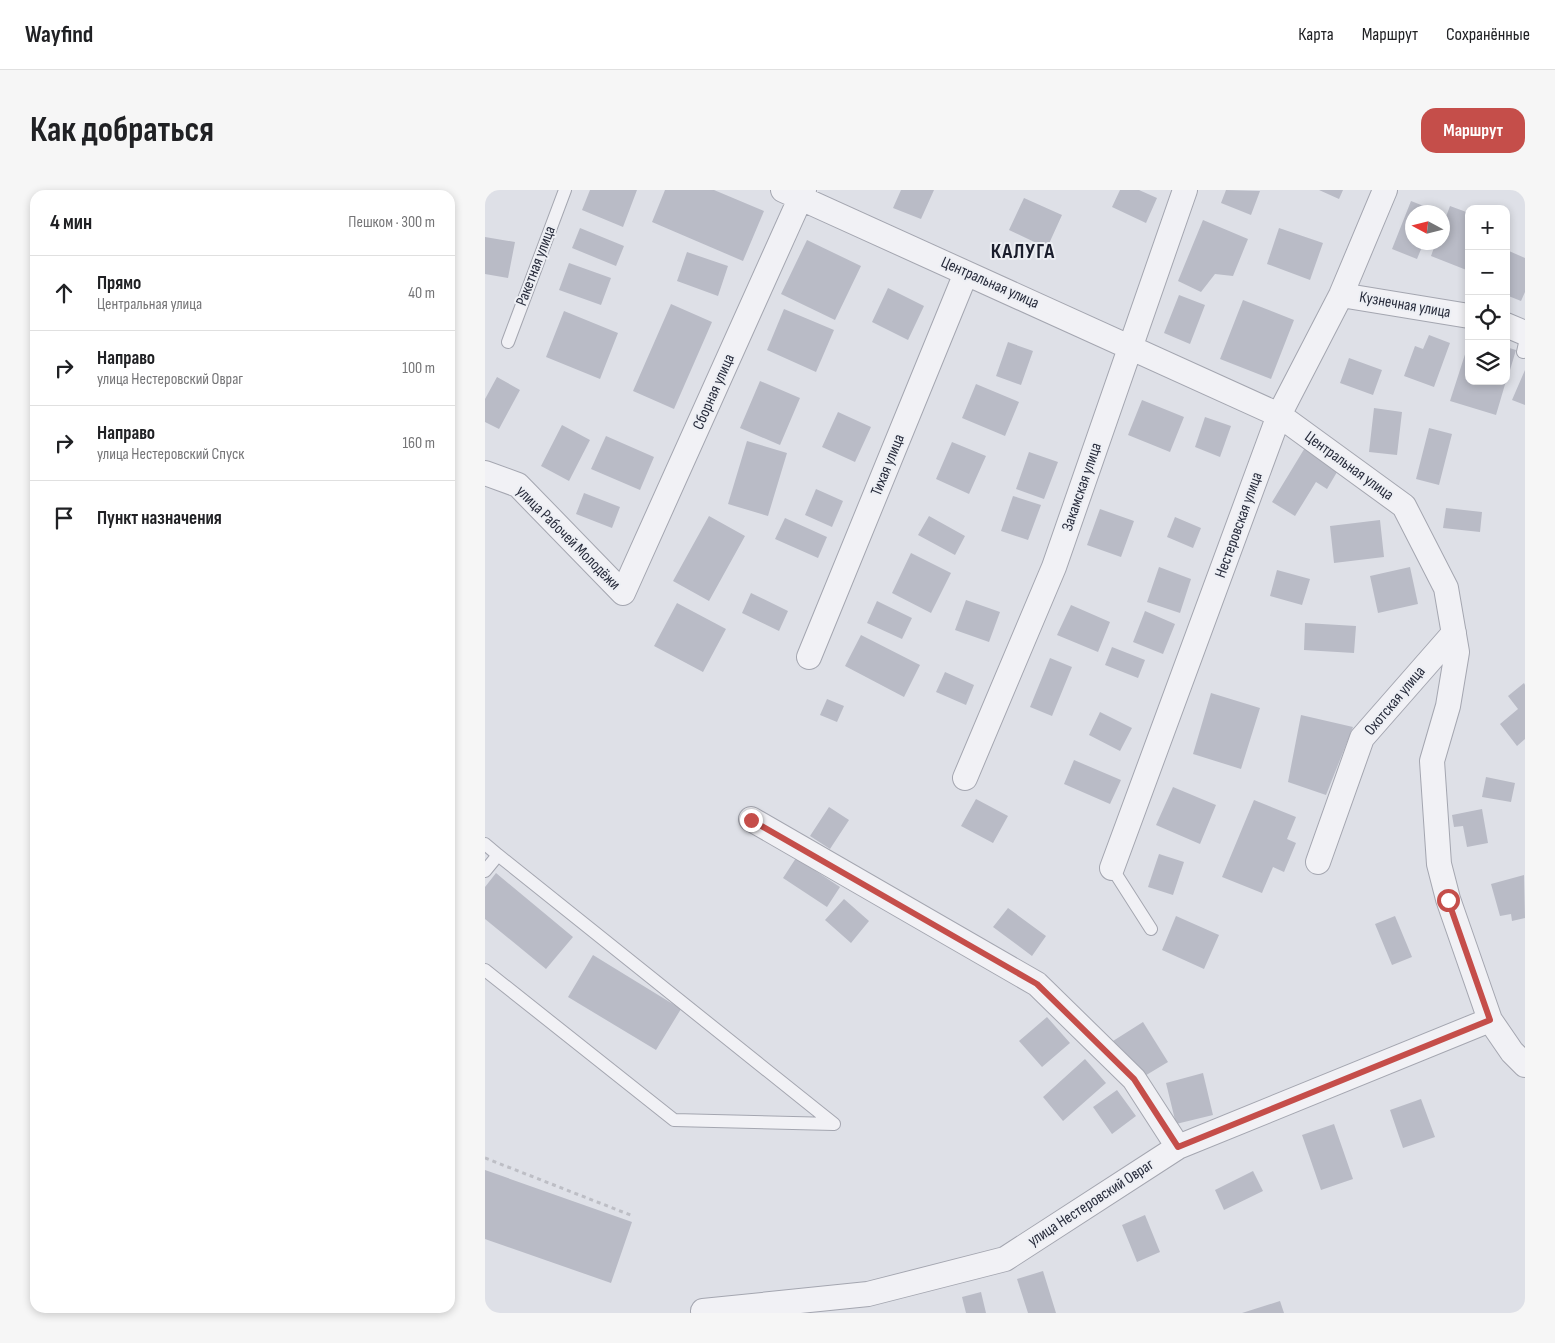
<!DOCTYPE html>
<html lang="ru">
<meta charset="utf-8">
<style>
:root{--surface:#fff;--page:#f6f6f6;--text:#202124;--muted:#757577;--line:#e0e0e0;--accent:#c54e4a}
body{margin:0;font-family:"Sofia Sans Condensed",sans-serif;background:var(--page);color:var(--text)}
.controls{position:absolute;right:15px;top:15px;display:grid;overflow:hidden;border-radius:10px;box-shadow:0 2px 8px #0003}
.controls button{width:45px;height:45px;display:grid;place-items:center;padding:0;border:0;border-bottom:1px solid var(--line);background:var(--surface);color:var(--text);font:25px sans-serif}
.compass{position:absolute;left:920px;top:15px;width:45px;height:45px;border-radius:50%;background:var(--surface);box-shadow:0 2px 8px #0003;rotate:277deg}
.stop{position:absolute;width:15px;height:15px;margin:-11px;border:4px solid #c54e4a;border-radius:50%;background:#fff}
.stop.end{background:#c54e4a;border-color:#fff;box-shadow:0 1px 5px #0008}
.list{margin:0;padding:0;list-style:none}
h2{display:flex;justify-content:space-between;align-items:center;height:65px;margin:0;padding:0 20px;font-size:21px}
h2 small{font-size:16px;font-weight:400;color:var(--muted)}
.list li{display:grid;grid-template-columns:32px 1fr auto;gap:15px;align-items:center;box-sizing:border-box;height:75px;padding:0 20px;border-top:1px solid var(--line)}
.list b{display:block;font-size:19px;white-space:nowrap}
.list p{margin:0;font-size:16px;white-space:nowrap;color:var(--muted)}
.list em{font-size:16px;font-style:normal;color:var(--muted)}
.icon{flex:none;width:28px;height:28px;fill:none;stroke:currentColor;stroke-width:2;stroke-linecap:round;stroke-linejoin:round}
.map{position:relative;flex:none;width:1040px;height:1123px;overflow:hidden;border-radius:15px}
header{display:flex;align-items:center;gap:30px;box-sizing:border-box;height:70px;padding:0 25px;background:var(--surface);border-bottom:1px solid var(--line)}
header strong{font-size:24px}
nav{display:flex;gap:28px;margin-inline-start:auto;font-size:18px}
.intro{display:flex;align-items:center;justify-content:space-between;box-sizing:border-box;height:120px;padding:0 30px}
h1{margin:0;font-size:35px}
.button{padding:12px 22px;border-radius:15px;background:var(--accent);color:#fff;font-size:18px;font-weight:700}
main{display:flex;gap:30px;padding:0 30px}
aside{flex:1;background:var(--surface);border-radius:15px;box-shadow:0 2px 8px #0003}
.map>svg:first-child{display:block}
.building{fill:#b9bbc6}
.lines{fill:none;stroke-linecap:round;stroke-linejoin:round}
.lane-casing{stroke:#a4a6b0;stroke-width:14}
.street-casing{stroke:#a4a6b0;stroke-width:26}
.path{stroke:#bdbec5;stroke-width:3;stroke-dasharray:4 4;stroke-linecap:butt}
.lane{stroke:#f1f1f5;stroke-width:12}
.street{stroke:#f1f1f5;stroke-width:24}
.route{stroke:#c54e4a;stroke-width:6}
.labels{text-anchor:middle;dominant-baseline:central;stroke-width:4;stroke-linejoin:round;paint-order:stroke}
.street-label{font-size:16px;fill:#282c3c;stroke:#edeff4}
.district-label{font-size:21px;font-weight:bold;letter-spacing:1px;fill:#1b1e2d;stroke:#edeff4}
</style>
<header>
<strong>Wayfind</strong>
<nav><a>Карта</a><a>Маршрут</a><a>Сохранённые</a></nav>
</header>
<div class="intro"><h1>Как добраться</h1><a class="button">Маршрут</a></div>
<main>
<aside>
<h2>4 мин<small>Пешком · 300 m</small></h2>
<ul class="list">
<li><svg class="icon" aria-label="ahead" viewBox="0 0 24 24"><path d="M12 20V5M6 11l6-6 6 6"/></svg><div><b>Прямо</b><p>Центральная улица</p></div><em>40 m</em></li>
<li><svg class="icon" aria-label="right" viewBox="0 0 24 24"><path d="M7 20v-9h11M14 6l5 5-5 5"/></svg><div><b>Направо</b><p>улица Нестеровский Овраг</p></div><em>100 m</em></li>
<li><svg class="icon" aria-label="right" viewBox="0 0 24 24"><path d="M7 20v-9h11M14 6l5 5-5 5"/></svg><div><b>Направо</b><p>улица Нестеровский Спуск</p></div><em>160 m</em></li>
<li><svg class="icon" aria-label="arrive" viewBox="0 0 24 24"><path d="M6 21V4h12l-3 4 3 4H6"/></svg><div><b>Пункт назначения</b></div></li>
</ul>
</aside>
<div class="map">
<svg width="1040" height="1123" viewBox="0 0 1040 1123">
<rect width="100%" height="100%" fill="#dee0e7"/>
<path class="building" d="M105 0H152L138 37 97 20Z
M180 0H229L279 21 258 71 167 32Z
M416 0H449L436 29 408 18Z
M635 0H654L672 8 661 33 627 17Z
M741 0 775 1 766 25 736 13Z
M834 0H858L854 9Z
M539 8 577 25 562 58 524 40Z
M926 11 954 22H928V52H939L932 69 907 59Z
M965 16 984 23V81L946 66 951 52H958V35Z
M718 30 763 49 748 86 730 84 716 102 693 91Z
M95 38 139 56 131 76 87 58Z
M794 38 838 53 825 90 782 74Z
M0 47 30 52 23 88 0 84Z
M322 50 376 76 350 130 296 104Z
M1024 61 1040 68V102L1036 111 1021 105V66Z
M202 62 243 76 233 106 192 91Z
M84 73 126 88 116 115 74 100Z
M403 98 439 116 423 150 387 132Z
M694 105 720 115 705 154 679 143Z
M758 110 809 130 786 189 735 169Z
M186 114 227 132 189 219 148 201Z
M299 119 349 140 331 182 282 160Z
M79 121 133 143 115 189 61 167Z
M944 145 965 153 949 197 919 186 930 156 938 159Z
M523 152 548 161 536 195 511 186Z
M983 155 984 191H1021L1011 225 965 211Z
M1021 157 1031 160 1022 190H1021Z
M864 168 897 180 888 205 855 193Z
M1040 180V215L1027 210Z
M12 187 35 200 14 239 0 232V209Z
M275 191 315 208 295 255 255 238Z
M491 194 534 212 520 246 477 228Z
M657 210 699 227 685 262 643 245Z
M889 218 917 222 912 265 884 262Z
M353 222 386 237 370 272 337 257Z
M720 227 746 236 735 267 710 257Z
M77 235 105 250 84 291 56 276Z
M944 238 967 244 954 295 931 289Z
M121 246 169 267 155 300 106 279Z
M262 251 302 263 283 326 243 314Z
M467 252 501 266 484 304 451 289Z
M821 256 855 277 842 299 831 292 810 326 787 312Z
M544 262 573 272 559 309 531 299Z
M331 299 358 311 347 337 320 325Z
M99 303 135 317 127 338 91 324Z
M528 306 556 315 543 350 516 341Z
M961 318 997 322 995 342 958 338Z
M615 319 649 331 636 367 602 355Z
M224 326 260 346 224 411 188 391Z
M444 326 480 346 470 365 433 345Z
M690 327 716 338 708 358 682 347Z
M300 328 342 347 333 368 290 349Z
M895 330 899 367 849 373 845 336Z
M426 363 466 383 446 423 407 403Z
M674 377 706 389 695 423 662 412Z
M925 377 933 414 893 423 885 386Z
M792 380 825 389 817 415 785 406Z
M266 403 303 421 294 441 257 423Z
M481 410 515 422 504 452 470 440Z
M392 411 427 428 417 449 382 433Z
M192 413 241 439 218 482 169 456Z
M586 415 625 432 613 462 572 445Z
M660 421 690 434 678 464 648 452Z
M820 433 871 436 869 463 819 460Z
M376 445 435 475 419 507 360 476Z
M627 457 660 470 653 488 620 475Z
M565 468 587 477 567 526 545 517Z
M460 482 489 495 481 515 451 502Z
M1039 493 1040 495V549L1032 556 1015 534 1033 519 1023 506Z
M726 503 775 518 756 579 708 564Z
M342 509 359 516 352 532 335 525Z
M615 522 647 538 635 561 604 545Z
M816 525 868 537 841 605 803 592Z
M589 570 636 590 625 614 579 594Z
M1001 587 1030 593 1026 612 997 607Z
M688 597 731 615 715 654 671 635Z
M491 609 523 626 508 653 476 636Z
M769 610 811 627 802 649 811 653 799 682 788 677 777 703 737 687Z
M344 617 364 630 345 659 325 646Z
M997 619 1003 653 982 657 978 636 969 637 967 625Z
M674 664 699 672 688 705 663 697Z
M311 668 355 697 342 717 298 688Z
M11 683 88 747 61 779 0 729V697Z
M1039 685 1040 728 1027 731 1026 724 1015 726 1006 694Z
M359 709 384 731 366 753 340 730Z
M523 718 561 746 547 766 508 737Z
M691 726 734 745 719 779 677 760Z
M910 726 927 767 907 775 890 734Z
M108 765 196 819 171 860 83 807Z
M562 827 585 853 557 877 534 851Z
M658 832 683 872 653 890 628 851Z
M600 869 621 893 578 931 558 907Z
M718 883 728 925 691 934 681 893Z
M632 900 651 926 627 944 608 917Z
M936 909 950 947 918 958 905 920Z
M849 934 868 989 836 1000 817 945Z
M0 980 147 1032 126 1093 0 1049Z
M768 981 778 1001 739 1020 730 1000Z
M660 1025 675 1062 652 1072 637 1035Z
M558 1081 571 1123H543L532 1089Z
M496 1102 501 1123H481L477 1107Z
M795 1111 799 1123H757Z"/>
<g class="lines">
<defs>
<path id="lane" d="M23 152 80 0
M1038 162 1040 153
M0 654 13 665
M627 678 666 739
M0 681 13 665 349 934
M0 780 189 930 349 934"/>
<path id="street" d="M298 0 794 225 919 316 961 398 972 462 963 516 947 571 954 674 963 709 1005 830 1027 862 1040 875
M856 105 984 126
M1021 135 1040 143
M0 283 33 295 138 403 319 0
M324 467 481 83
M480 588 569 377 700 0
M266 629 552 794 649 889 693 957
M833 672 877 548 969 443
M627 678 794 225 856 105 900 0
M218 1121 383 1104 520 1069 693 957 1005 830"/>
</defs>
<use href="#lane" class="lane-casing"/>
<use href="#street" class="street-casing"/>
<path class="path" d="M0 968 148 1026"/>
<use href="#lane" class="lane"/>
<use href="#street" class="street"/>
</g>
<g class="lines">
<path class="route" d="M266 630 552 794 649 889 693 957 1005 830 963 710"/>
</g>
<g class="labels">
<g class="street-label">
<text transform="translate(51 76) rotate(-69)">Ракетная улица</text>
<text transform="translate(505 93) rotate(24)">Центральная улица</text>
<text transform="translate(920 115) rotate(10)">Кузнечная улица</text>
<text transform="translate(229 202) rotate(-66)">Сборная улица</text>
<text transform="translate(403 275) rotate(-68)">Тихая улица</text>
<text transform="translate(864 276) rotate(36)">Центральная улица</text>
<text transform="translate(597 297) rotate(-71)">Закамская улица</text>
<text transform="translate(754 335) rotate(-70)">Нестеровская улица</text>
<text transform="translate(83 348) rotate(45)">улица Рабочей Молодёжи</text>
<text transform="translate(910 511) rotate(-50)">Охотская улица</text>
<text transform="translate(606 1013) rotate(-33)">улица Нестеровский Овраг</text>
</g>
<g class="district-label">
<text x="538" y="61">КАЛУГА</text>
</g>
</g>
</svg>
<div class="controls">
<button>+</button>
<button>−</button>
<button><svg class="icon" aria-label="locate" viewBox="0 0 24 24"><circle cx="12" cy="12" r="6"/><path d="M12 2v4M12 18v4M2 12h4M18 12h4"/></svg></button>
<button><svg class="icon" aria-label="layers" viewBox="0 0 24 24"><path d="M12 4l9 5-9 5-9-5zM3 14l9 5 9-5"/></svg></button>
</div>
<svg class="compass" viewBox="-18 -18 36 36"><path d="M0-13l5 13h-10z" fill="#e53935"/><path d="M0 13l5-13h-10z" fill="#757577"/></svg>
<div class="stop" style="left:963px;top:710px"></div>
<div class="stop end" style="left:266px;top:630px"></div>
</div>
</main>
